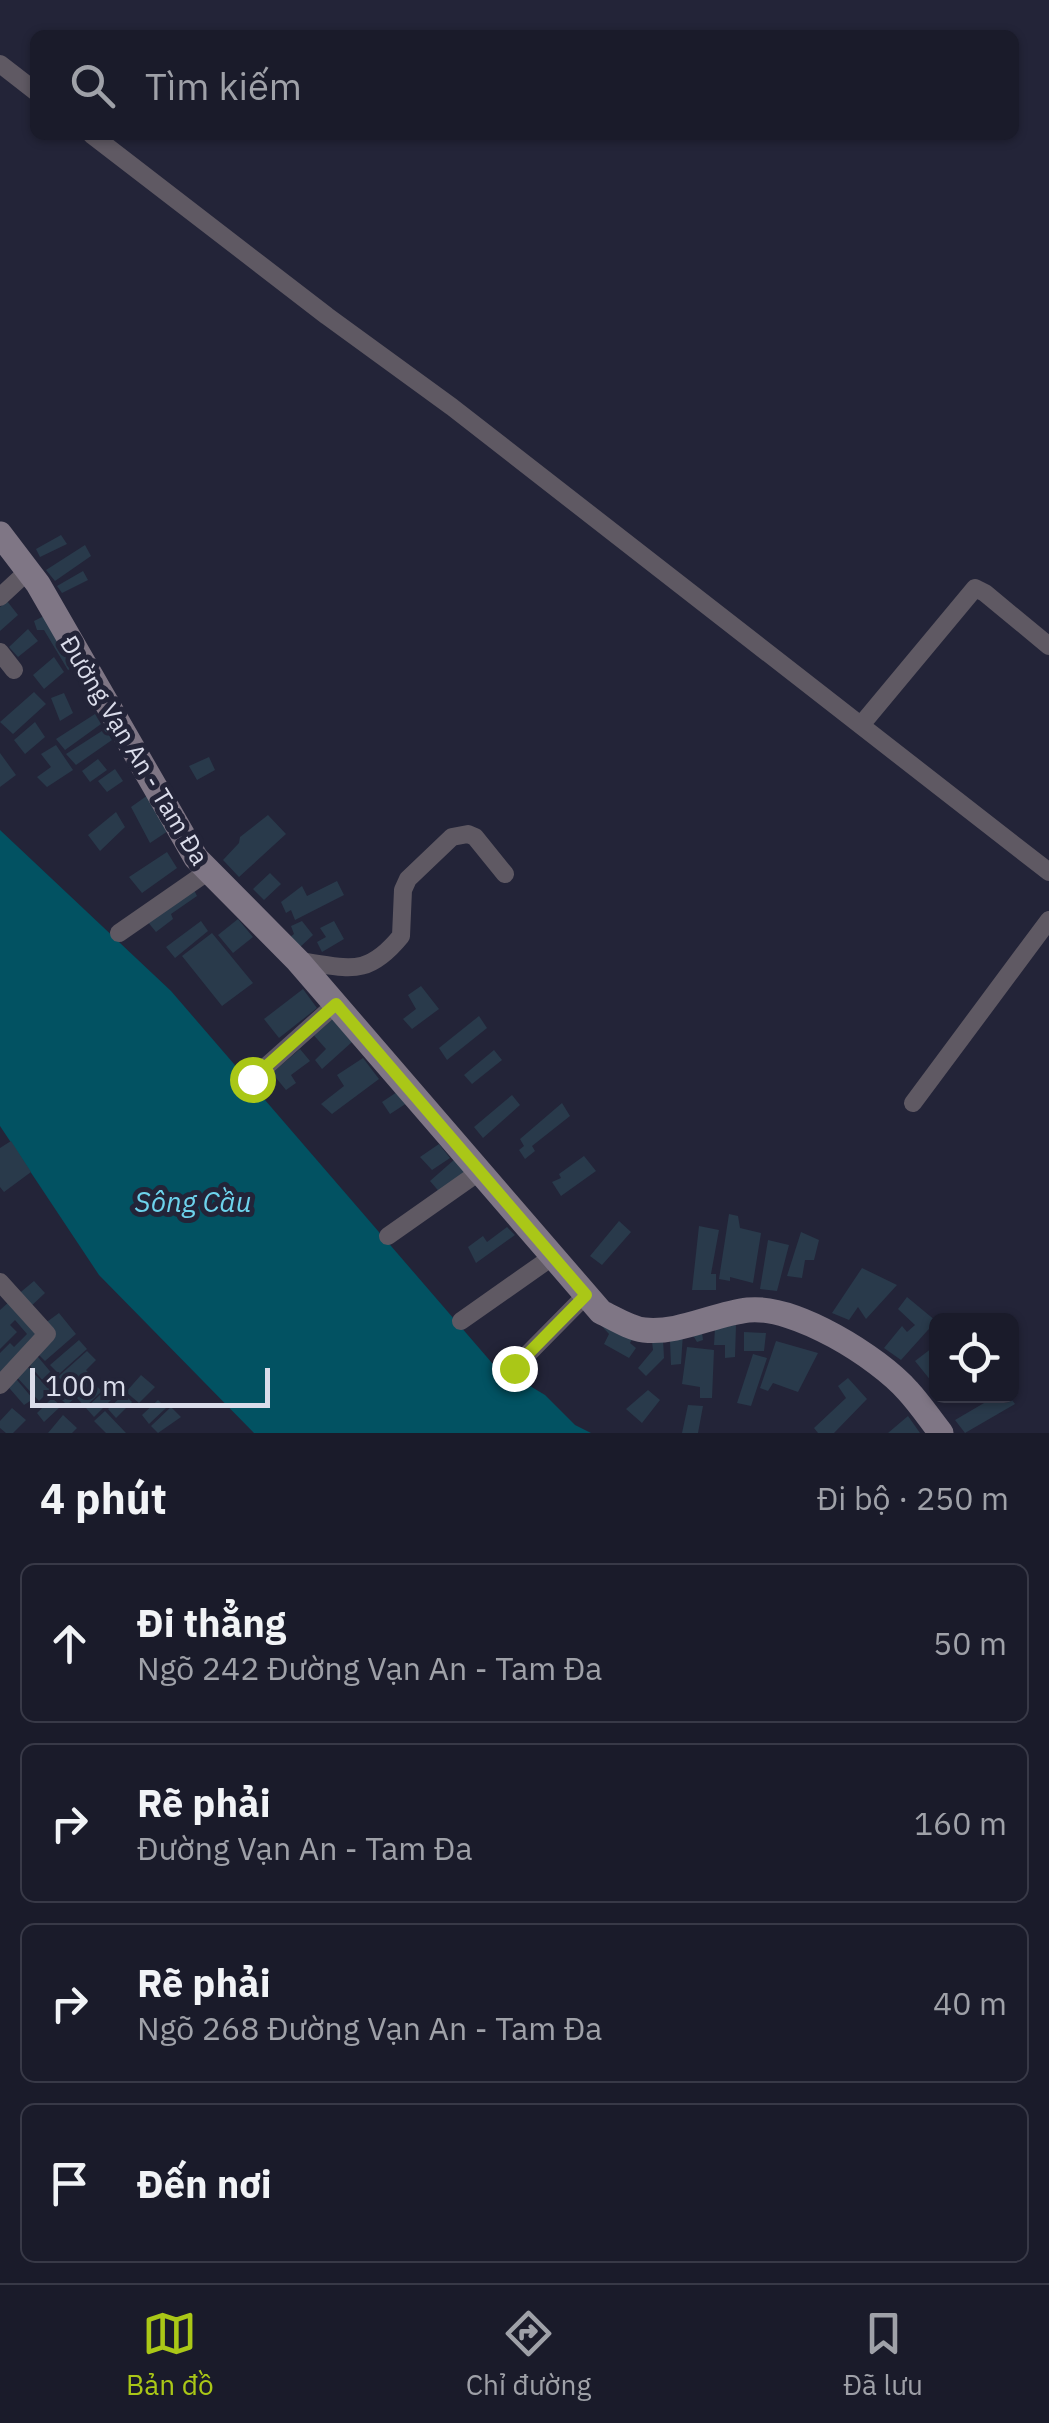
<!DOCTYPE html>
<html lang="vi">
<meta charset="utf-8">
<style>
:root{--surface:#1a1b2a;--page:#272836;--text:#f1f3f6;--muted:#9fa1a8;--line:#383947;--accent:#aac717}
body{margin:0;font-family:"IBM Plex Sans",sans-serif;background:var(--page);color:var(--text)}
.controls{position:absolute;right:30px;bottom:30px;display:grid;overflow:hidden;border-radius:15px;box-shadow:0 2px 8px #0004}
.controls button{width:90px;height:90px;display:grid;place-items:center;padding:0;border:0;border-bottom:2px solid var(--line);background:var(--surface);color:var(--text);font:50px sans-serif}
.scale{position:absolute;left:30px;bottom:25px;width:240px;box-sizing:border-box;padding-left:10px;border:5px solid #dadcea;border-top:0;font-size:28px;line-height:35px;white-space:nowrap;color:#dadcea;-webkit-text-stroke:8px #232438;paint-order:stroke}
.stop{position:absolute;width:30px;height:30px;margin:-22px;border:8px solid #aac717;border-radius:50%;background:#fff}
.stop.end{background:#aac717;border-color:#fff;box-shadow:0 2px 10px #0008}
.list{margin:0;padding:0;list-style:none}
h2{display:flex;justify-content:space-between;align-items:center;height:130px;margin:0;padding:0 40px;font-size:42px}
h2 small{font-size:32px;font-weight:400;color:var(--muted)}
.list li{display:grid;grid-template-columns:65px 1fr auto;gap:30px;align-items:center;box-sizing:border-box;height:160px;margin:0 20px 20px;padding:0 20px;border:2px solid var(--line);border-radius:15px}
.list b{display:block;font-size:38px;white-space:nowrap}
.list p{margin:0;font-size:32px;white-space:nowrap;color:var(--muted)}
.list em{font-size:32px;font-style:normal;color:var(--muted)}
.icon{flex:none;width:55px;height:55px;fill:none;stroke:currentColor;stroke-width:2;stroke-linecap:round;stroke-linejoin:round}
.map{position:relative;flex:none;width:1049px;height:1433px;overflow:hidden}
.search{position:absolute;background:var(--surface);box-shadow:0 2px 8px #0004;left:30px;right:30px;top:30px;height:110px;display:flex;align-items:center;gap:25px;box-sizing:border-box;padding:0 35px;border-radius:15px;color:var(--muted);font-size:38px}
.sheet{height:850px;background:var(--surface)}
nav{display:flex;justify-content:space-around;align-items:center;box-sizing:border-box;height:140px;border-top:2px solid var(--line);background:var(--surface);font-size:28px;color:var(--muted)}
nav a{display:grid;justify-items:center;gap:5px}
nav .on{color:var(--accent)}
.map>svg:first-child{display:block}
.water{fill:#025262}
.building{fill:#293a4b}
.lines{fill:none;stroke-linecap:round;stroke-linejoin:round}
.street{stroke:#5f5963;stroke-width:18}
.secondary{stroke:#7f7685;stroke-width:25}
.route{stroke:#aac717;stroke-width:12}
.labels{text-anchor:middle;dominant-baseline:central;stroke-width:10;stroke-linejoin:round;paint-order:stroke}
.street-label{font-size:25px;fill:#dadcea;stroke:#232438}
.water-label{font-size:28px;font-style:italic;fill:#6dd3ec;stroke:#232438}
</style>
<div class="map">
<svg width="1049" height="1433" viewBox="0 0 1049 1433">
<rect width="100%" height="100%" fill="#232438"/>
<path class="water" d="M0 830 171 991 492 1363 545 1395 575 1425 591 1433H254L99 1275 0 1126Z"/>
<path class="building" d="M61 535 67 544 40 557 36 549Z
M85 545 91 556 55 581 46 570Z
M83 571 88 580 62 593 57 586Z
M7 601 18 615 0 631V607Z
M48 614 78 665 68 670 44 630H37L34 621Z
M28 629 38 641 18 657 9 647Z
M54 657 64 672 44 689 33 675Z
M34 692 46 704 13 734 0 722Z
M64 693 73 713 60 721 51 698Z
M95 714 101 724 65 750 56 739Z
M35 722 45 737 25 754 14 740Z
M105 729 112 740 76 765 66 754Z
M56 745 73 770 47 787 37 777 51 767 41 754Z
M0 753 16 775 0 787Z
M209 757 215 770 197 780 189 766Z
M98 759 107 770 90 782 82 771Z
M115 769 123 781 107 792 98 781Z
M148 795 168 831 150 843 131 807Z
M116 812 125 827 100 851 88 835Z
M268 815 286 834 239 877 223 860 239 843 240 837Z
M167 852 177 868 142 893 129 877Z
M270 873 281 884 264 900 253 889Z
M337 881 344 895 295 920 291 910 286 913 281 902 302 886 307 896Z
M192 886 197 896 171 914 173 919 156 932 147 921Z
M238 919 253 937 233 953 218 935Z
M201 921 208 931 175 958 166 947Z
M302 921 313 935 299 948 290 937 294 934 291 926Z
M334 921 344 939 322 952 317 942 326 937 320 928Z
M212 933 253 983 222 1006 182 956Z
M421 986 439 1009 412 1029 403 1019 416 1009 408 995Z
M303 989 317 1008 279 1038 264 1019Z
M329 1016 352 1042 322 1069 315 1060 326 1049 310 1031Z
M479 1016 487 1028 447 1060 439 1048Z
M300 1049 310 1061 291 1075 296 1083 286 1090 272 1073Z
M494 1050 502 1060 472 1084 464 1075Z
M363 1058 379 1079 332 1114 321 1104 344 1086 337 1075Z
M397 1092 407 1103 390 1114 382 1102Z
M512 1095 520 1105 483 1138 474 1127Z
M562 1103 570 1116 532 1146 535 1151 525 1159 519 1150 524 1146 520 1139Z
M11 1141 31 1172 4 1192 0 1187V1148Z
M439 1144 450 1158 432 1170 420 1157Z
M584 1156 596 1171 561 1196 552 1182 561 1178 559 1174Z
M455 1159 468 1175 442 1195 430 1181Z
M729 1214 738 1216 740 1228 761 1233 753 1283 730 1277V1281L719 1279Z
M619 1221 631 1232 602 1265 590 1256Z
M699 1226 719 1230 711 1274H716V1290H692Z
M507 1227 515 1235 476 1263 468 1247 483 1236 487 1242Z
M801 1232 819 1240 814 1260H805L802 1278 787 1276Z
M768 1240 789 1245 777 1291 760 1289Z
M862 1268 897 1285 866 1319 858 1307 849 1320 832 1313Z
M34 1281 45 1293 28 1309 16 1296Z
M907 1297 936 1321 901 1360 884 1348 902 1326 907 1332 915 1325 898 1309Z
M10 1301 44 1334 31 1347 27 1343 30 1348 0 1380V1353L10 1343 14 1347 27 1334 15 1320 10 1325 17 1332 0 1349V1310Z
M59 1313 76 1334 45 1361 33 1349 44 1324Z
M600 1324 637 1331 630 1343 636 1348 629 1358 604 1344 609 1334Z
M701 1325 703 1340 697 1342 694 1337 683 1333 681 1364 671 1365 670 1341 663 1339 664 1358 646 1376 638 1368 653 1350 651 1333Z
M736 1325 735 1357 725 1358V1345H714L715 1328Z
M744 1332 766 1333 764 1351H744Z
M79 1340 87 1349 59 1374 50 1365Z
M776 1341 818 1353 798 1392 773 1383 768 1391 760 1388Z
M936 1345V1387L915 1361Z
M687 1347 714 1350 712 1398H700V1387L682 1384Z
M33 1351 54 1376 45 1383 25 1360Z
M87 1351 96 1360 86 1370 95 1380 67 1405 58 1396 77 1379 67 1385 58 1377Z
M753 1354 767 1358 751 1406 737 1403Z
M24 1363 50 1390 39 1401 13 1373Z
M12 1374 33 1399 24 1405 4 1382Z
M141 1375 155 1387 139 1403 126 1392Z
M848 1378 867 1399 834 1433H818L814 1428 846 1398 838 1386Z
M93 1383 102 1391 85 1407 77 1398Z
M648 1390 660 1400 642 1423 626 1409Z
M102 1393 111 1400 94 1417 86 1408Z
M124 1394 132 1402 116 1418 108 1409Z
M996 1396H1009L1015 1404 965 1433 955 1420Z
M52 1398 61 1406 44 1422 37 1413Z
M158 1400 166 1408 149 1424 142 1415Z
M688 1405 703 1406 698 1433H682Z
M171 1407 181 1417 158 1433 151 1426Z
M12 1408 26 1420 13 1433H6L0 1428V1421Z
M105 1411 126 1433H106L94 1421Z
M63 1415 77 1428 72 1433H48Z
M908 1416 920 1433H888Z"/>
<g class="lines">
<path class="street" d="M0 64 35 91
M92 135 327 316 452 407 1049 872
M0 597 28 571
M0 652 14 670
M861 725 975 588 985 593 1049 646
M119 933 207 872
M298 961C348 967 366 979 401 936L403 890 408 879 452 837 468 834 475 837 505 874
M252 1079 336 1004
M913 1103 1049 920
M388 1236 479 1172
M0 1282 47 1334 0 1385
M461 1321 552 1257
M514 1368 586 1295"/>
<path class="secondary" d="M0 534 38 584 196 858 298 961 601 1312C614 1318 629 1328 644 1330 678 1334 714 1314 748 1310 795 1305 878 1357 908 1391 920 1404 930 1419 941 1433"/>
</g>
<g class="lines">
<path class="route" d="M252 1079 336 1004 586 1295 514 1368"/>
</g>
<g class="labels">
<g class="street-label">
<text transform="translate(135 750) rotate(59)">Đường Vạn An - Tam Đa</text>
</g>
<g class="water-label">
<text x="193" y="1201">Sông Cầu</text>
</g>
</g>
</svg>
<div class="controls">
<button><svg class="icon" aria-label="locate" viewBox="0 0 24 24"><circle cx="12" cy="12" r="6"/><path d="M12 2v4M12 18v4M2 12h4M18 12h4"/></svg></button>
</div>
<div class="scale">100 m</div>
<div class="stop" style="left:252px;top:1079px"></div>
<div class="stop end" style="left:514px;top:1368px"></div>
<div class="search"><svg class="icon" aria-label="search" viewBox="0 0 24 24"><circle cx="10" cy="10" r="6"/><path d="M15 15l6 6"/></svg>Tìm kiếm</div>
</div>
<section class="sheet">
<h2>4 phút<small>Đi bộ · 250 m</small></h2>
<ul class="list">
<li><svg class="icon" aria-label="ahead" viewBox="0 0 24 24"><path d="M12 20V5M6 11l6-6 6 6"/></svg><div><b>Đi thẳng</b><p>Ngõ 242 Đường Vạn An - Tam Đa</p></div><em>50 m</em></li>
<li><svg class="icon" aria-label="right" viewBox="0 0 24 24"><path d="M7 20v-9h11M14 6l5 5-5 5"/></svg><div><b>Rẽ phải</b><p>Đường Vạn An - Tam Đa</p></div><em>160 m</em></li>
<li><svg class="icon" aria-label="right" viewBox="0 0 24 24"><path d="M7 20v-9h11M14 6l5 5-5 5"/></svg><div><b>Rẽ phải</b><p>Ngõ 268 Đường Vạn An - Tam Đa</p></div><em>40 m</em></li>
<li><svg class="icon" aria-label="arrive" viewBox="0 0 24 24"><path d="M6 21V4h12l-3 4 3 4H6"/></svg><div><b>Đến nơi</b></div></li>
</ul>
</section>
<nav>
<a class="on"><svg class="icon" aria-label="map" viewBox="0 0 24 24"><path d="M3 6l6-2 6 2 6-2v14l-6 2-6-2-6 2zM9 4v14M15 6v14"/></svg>Bản đồ</a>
<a><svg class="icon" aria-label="directions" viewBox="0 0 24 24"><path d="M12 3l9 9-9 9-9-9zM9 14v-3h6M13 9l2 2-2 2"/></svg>Chỉ đường</a>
<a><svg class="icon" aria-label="saved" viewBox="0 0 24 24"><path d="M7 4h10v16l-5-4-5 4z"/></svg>Đã lưu</a>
</nav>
